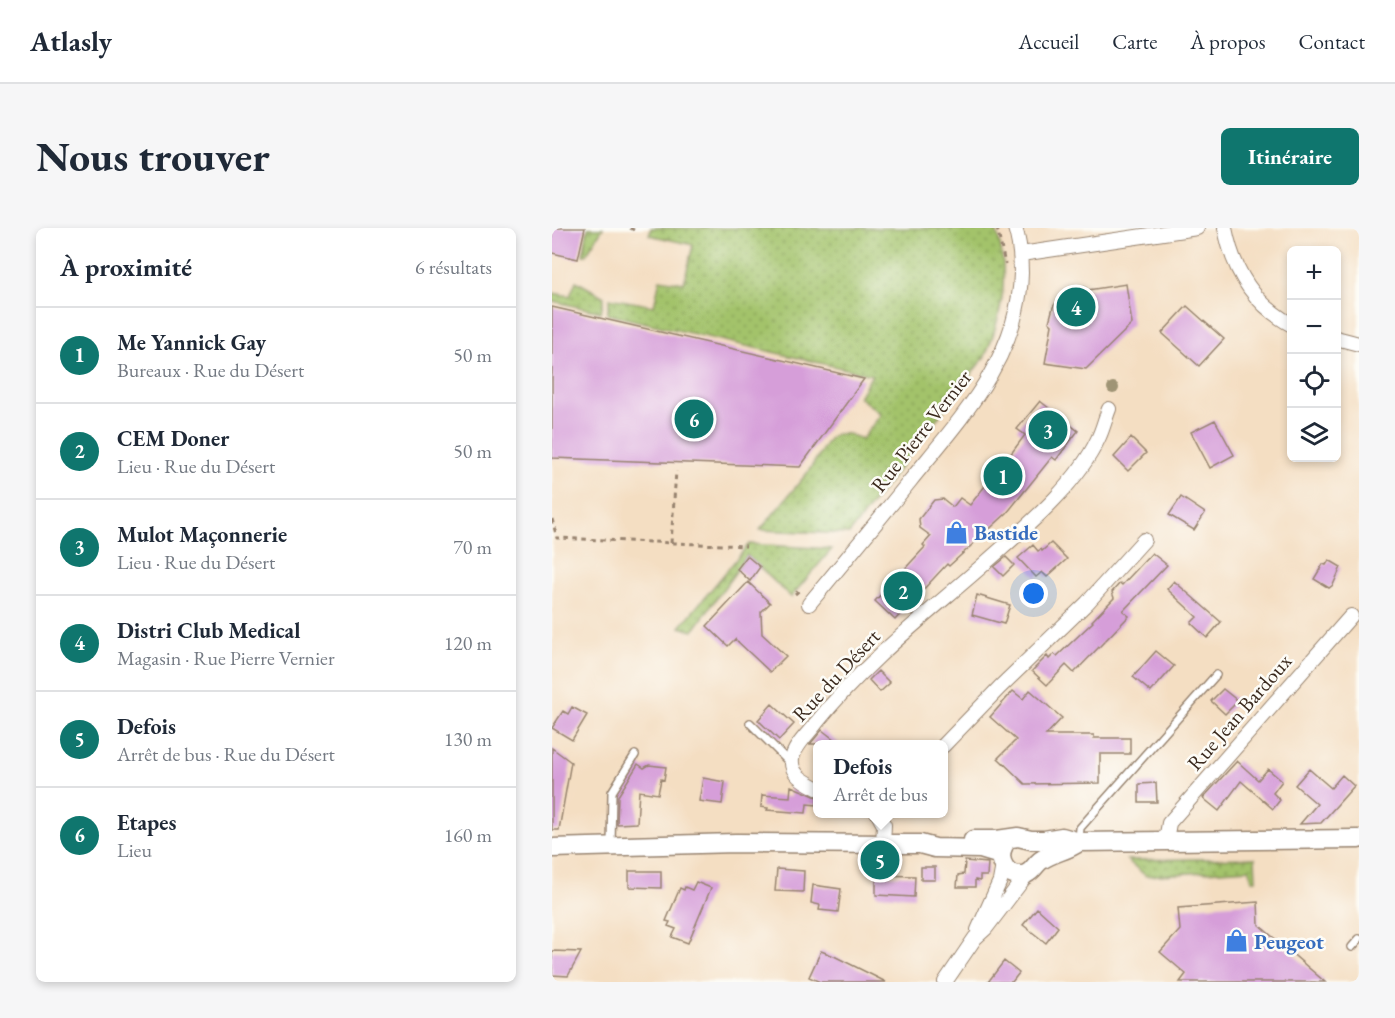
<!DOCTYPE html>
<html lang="fr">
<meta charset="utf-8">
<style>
:root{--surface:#fff;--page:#f6f6f7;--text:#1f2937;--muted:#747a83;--line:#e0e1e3;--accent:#0f766e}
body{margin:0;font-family:"EB Garamond",serif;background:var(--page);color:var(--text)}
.controls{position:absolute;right:18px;top:18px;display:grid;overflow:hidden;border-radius:9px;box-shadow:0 3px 9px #0003}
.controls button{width:54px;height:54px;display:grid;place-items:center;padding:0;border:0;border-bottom:2px solid var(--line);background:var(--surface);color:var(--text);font:30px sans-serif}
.you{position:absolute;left:482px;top:366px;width:21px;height:21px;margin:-15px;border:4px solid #fff;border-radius:50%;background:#1a73e8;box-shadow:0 0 0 9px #1a73e833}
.badge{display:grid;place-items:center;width:39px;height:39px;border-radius:50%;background:var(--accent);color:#fff;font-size:20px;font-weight:700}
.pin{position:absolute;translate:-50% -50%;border:3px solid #fff;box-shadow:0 2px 6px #0006}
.popup{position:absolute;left:261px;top:512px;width:135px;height:78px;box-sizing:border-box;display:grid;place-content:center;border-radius:9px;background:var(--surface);filter:drop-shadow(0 2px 4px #0005);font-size:20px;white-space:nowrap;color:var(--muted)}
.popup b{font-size:22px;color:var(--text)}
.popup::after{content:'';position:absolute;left:50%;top:100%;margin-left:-12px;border:12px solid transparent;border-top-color:var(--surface)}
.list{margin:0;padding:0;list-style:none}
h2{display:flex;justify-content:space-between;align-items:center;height:78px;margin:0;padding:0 24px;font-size:26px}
h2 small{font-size:20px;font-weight:400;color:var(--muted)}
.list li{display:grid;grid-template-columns:39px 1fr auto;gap:18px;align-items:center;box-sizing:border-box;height:96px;padding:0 24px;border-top:2px solid var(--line)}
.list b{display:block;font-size:22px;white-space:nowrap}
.list p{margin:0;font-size:20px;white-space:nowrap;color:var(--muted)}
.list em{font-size:20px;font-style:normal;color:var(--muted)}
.icon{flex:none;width:33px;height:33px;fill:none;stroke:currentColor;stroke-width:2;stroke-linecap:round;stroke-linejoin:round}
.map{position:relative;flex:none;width:807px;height:754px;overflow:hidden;border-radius:9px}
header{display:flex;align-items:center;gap:36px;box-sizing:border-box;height:84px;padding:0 30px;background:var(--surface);border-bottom:2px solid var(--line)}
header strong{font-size:28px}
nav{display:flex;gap:33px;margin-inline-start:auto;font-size:21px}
.intro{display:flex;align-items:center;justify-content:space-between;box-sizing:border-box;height:144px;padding:0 36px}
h1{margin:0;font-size:42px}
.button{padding:15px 27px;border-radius:9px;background:var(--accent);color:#fff;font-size:21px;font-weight:700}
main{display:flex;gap:36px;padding:0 36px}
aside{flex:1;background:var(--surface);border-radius:9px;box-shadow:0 3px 9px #0003}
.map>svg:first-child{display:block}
.grass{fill:url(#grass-dots);stroke:#6f7644;stroke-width:1.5}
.building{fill:#d69ed9}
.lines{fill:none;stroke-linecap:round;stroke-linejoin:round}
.service-casing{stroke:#988470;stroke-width:10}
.minor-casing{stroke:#988470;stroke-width:16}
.secondary-casing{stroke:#988470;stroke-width:21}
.path{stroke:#988470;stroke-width:3;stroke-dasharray:4.5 4.5;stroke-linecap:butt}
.service{stroke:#fff;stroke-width:7}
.minor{stroke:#fff;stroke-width:14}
.secondary{stroke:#fff;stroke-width:18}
.tree{fill:#9f9474}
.labels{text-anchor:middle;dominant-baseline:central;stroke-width:5;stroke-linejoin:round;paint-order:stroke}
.street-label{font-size:21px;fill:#3b2a1e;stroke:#fdfcf7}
.shop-label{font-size:21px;font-weight:bold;fill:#366cbe;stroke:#fdfcf7;text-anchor:start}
</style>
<header>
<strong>Atlasly</strong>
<nav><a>Accueil</a><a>Carte</a><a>À propos</a><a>Contact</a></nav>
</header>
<div class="intro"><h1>Nous trouver</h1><a class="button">Itinéraire</a></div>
<main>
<aside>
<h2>À proximité<small>6 résultats</small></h2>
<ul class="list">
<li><span class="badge">1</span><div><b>Me Yannick Gay</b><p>Bureaux · Rue du Désert</p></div><em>50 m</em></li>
<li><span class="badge">2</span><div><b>CEM Doner</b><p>Lieu · Rue du Désert</p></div><em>50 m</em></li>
<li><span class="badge">3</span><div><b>Mulot Maçonnerie</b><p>Lieu · Rue du Désert</p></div><em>70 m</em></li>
<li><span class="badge">4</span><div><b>Distri Club Medical</b><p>Magasin · Rue Pierre Vernier</p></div><em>120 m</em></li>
<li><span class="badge">5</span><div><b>Defois</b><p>Arrêt de bus · Rue du Désert</p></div><em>130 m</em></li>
<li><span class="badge">6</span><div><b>Etapes</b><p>Lieu</p></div><em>160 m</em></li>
</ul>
</aside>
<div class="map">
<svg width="807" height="754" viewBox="0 0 807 754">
<defs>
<pattern id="grass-dots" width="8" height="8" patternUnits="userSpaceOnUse" patternTransform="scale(1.5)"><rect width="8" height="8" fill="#a3c36b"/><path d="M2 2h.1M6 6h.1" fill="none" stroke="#869f57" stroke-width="1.8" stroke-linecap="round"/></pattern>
</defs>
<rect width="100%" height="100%" fill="#fdfcf7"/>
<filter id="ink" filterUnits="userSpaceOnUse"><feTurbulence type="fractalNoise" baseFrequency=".0167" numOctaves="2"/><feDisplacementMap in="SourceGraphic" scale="12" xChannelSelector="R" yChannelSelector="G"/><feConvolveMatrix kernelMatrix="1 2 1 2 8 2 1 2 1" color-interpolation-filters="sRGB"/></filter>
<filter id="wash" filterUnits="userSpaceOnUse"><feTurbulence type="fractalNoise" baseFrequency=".008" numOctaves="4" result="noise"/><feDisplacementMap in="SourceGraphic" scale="24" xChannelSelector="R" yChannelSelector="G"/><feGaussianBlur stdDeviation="1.35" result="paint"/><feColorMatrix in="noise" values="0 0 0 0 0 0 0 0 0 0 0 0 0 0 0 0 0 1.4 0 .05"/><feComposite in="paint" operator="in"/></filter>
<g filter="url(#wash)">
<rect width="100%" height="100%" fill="#f4dec2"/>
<path class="grass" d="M36 0H51L34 27H31Z
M99 0H443C459 42 450 88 433 128L297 306 208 302 256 244 277 211 284 206H296L310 211 329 186 307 169 320 147 55 86 58 70 102 78 108 51 132 55 141 17 97 7Z
M24 53 52 69 49 84 0 73V65L18 68Z
M197 316 280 321 239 369 195 328 141 403 128 399Z
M703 630 704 652H700L697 641 594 648 575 632Z"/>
<g id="blocks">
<path class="building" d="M0 0H33L26 31 0 25Z
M574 56 580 96 534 141 493 135 500 97 497 94 501 79 508 69 520 61 533 59 536 62Z
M635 78 672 111 647 138 610 105Z
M0 79 312 151 248 239 0 230Z
M488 173 526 203 504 232 500 229 455 285 397 338 395 336 343 392 323 373 373 319 371 317 379 308 368 300 367 291 382 272 391 271 401 279 408 270 418 277 437 253 440 239 444 235 455 231 473 207 465 201Z
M663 192 682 227 658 240 639 204Z
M579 210 594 225 576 243 562 229Z
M629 269 653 285 642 302 617 287Z
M499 315 515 331 495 349 490 344 484 349 466 330 481 317 486 323 489 321 490 323Z
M600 325 615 337 571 383 577 388 522 445 514 437 495 457 480 443 495 428 497 431 502 426 505 428 541 394 540 393 562 370 560 364 568 355 570 357Z
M195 328 208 339 198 353 185 341Z
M454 329 462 337 451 348 442 339Z
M777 332 789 339 781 357 777 360 762 351 771 336 774 337Z
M622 353 669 394 655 410 639 395 645 389 615 361Z
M196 354 218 375 209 384 210 406 234 428 218 444 183 411 176 418 155 398Z
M425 367 458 377 452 396 420 387Z
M604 423 622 438 599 464 581 449Z
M326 443 338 455 328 464 317 452Z
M671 461 686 473 673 486 659 473Z
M478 462 510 490 494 507H542V510H578V526H548V555L473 556 446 530 464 512 438 489 461 463 471 471Z
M220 476 242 496 227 512 206 492Z
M20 479 35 487 20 512 0 500 11 483 16 486Z
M270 502 288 516H258Z
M0 520 19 534 7 602H0Z
M685 533 706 552 716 541 730 553 721 565 728 572 721 581 689 553 667 583 651 570Z
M86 536 92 540 97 537 114 539 112 552 109 551 106 566 87 563 85 595 65 596 66 568Z
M757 541 779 560 790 547 802 558 769 595 748 596 765 576 743 557Z
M151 550 173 554 170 576 147 573Z
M604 555 605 574H587V556Z
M239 558 265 569V577L255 576 254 585 215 582 216 580 209 579 210 567 238 569Z
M413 633 436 635 435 648H428V653L423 652V659H405L406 647 412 646Z
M369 639H383V652H369Z
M225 641 252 643 251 664 223 663Z
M77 643H109V660L77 659Z
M324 647 363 648 362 669 324 667Z
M144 654 159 660 136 715 120 709 124 701 116 698 118 694 114 693 128 660 132 662 133 659 140 662Z
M261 657 289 661 286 684 267 682 268 677 259 675Z
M706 674 707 697 773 754H628L634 746 608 724 628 702 626 680Z
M485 680 506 699 494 715 471 697Z
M0 723 29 724 16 748 0 747Z
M269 723 282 728 334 754H268L257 749Z
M452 733 467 745 460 754H436Z"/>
</g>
</g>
<g filter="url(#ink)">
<use href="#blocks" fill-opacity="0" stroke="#988470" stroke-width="1.5"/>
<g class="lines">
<defs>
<path id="service" d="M198 495 239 536
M527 612 528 600 664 447
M59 617 60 564 83 527
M800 719 807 711"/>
<path id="minor" d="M673 0C681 42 701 76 740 97
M469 26 645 0
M784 110 807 116
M257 376C291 335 325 294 358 253 408 191 467 130 469 45 469 29 468 15 463 0
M391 518 448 459 535 375 592 312
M265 560C254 554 238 547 240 531 242 518 258 504 265 494 312 435 374 387 430 338 469 303 524 259 546 211 551 201 553 191 557 181
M326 586 332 597 331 616
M614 612 617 595 799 388
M426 702 448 653 451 637
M393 754 423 710 434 700 476 645"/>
<path id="secondary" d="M421 612H445L466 609 479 612H492L510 609 527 614 807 611
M452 617C444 632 455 652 474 646 481 643 483 637 488 633 500 624 515 623 527 614
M0 620 184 615 339 616H368L383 620 428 621 448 627"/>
</defs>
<use href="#service" class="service-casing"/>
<use href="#minor" class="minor-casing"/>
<use href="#secondary" class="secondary-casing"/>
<path class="path" d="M78 0 82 2
M445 0 453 36
M0 291 5 310 194 318
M119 315 124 243
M243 366 249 361"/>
<use href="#service" class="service"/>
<use href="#minor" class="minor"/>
<use href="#secondary" class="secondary"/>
</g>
<circle class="tree" cx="561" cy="160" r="6"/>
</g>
<defs>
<symbol id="shop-bare" viewBox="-9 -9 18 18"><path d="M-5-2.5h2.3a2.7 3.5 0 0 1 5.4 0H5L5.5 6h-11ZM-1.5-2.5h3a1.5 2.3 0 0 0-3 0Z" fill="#3f7fe0" stroke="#fdfcf7" stroke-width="2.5" paint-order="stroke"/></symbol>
</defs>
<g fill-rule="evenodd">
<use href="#shop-bare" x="388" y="288" width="33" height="33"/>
<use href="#shop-bare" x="668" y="696" width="33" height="33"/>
</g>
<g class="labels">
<g class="street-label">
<text transform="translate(369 203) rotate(-52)">Rue Pierre Vernier</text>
<text transform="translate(284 447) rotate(-47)">Rue du Désert</text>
<text transform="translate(687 484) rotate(-49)">Rue Jean Bardoux</text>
</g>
<g class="shop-label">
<text x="422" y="304">Bastide</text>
<text x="702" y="713">Peugeot</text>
</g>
</g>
</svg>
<div class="controls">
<button>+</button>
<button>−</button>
<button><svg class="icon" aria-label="locate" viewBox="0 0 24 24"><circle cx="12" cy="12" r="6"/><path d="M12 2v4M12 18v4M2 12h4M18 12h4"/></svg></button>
<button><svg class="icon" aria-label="layers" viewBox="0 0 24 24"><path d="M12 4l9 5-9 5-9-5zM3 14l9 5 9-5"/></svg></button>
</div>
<div class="you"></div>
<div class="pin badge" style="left:451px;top:248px">1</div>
<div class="pin badge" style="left:351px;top:363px">2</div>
<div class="pin badge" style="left:496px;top:202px">3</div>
<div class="pin badge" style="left:524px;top:79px">4</div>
<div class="pin badge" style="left:328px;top:632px">5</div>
<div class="popup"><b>Defois</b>Arrêt de bus</div>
<div class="pin badge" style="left:142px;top:191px">6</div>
</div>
</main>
